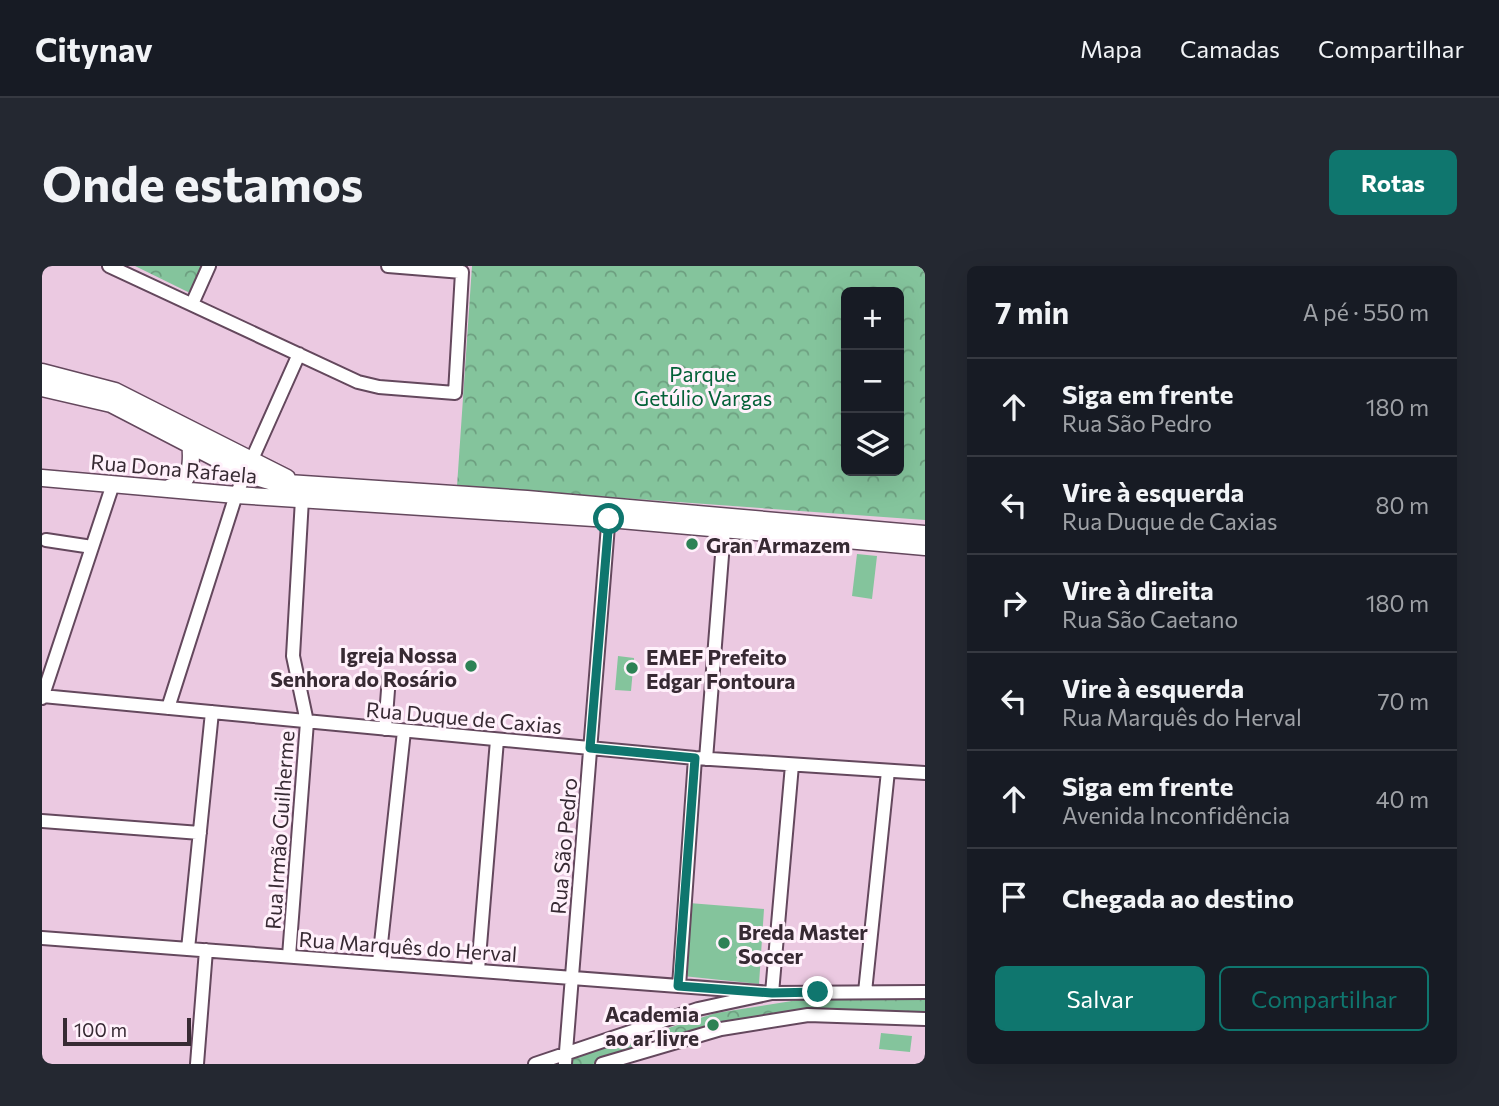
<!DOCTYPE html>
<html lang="pt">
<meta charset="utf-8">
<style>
:root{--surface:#171b24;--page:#242831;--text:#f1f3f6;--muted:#9ea1a6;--line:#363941;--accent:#0f766e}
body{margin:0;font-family:Commissioner,sans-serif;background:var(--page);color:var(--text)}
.controls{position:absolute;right:21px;top:21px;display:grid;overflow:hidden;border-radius:10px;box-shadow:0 7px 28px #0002}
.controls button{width:63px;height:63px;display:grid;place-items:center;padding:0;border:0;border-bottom:2px solid var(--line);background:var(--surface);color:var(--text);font:35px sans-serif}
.scale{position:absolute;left:21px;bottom:18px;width:128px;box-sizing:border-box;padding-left:7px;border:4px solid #372a33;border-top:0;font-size:19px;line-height:24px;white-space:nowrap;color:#372a33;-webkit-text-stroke:5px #fff1fb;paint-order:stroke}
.stop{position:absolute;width:21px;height:21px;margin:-16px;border:5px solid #0f766e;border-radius:50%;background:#fff}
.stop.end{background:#0f766e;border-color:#fff;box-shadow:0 2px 7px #0008}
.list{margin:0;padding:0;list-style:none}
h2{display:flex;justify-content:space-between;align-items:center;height:91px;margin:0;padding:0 28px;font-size:30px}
h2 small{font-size:23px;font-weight:400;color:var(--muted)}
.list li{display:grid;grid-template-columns:46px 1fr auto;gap:21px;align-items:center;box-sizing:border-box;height:98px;padding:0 28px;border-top:2px solid var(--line)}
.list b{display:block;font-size:26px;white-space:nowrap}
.list p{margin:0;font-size:23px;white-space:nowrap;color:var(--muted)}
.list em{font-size:23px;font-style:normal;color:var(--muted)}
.actions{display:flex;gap:14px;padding:21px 28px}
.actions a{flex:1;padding:16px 0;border:2px solid var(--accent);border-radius:10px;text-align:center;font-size:24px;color:var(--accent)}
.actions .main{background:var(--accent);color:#fff}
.icon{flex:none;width:38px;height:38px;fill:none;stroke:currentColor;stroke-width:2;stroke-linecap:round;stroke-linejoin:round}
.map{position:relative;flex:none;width:883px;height:798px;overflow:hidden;border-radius:10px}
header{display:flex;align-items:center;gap:42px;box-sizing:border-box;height:98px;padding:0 35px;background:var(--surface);border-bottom:2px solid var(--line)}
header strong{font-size:33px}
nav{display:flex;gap:38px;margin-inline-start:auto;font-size:24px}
.intro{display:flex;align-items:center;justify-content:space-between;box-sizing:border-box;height:168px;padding:0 42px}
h1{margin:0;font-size:49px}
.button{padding:18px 32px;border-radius:10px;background:var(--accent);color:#fff;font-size:24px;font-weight:700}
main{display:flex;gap:42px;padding:0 42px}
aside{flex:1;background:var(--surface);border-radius:10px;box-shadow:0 7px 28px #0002}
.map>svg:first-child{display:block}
.green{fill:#84c49c}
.forest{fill:url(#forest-crowns);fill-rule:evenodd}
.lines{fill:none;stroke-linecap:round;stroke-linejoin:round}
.minor-casing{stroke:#64485d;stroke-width:16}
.major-casing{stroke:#64485d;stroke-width:19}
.minor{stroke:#fff;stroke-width:12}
.major{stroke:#fff;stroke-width:16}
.route{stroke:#0f766e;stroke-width:9}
.poi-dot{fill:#2d8255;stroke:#fff1fb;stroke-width:2.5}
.labels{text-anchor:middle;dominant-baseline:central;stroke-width:6;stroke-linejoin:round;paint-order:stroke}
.park-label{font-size:21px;fill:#046138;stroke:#fff1fb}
.street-label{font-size:21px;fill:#372a33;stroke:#fff1fb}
.poi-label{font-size:21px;font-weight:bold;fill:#372a33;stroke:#fff1fb;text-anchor:start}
</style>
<header>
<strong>Citynav</strong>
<nav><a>Mapa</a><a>Camadas</a><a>Compartilhar</a></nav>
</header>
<div class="intro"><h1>Onde estamos</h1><a class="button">Rotas</a></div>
<main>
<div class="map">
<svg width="883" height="798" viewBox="0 0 883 798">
<defs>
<pattern id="forest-crowns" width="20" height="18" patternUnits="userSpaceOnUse" patternTransform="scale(1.75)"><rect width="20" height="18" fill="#84c49c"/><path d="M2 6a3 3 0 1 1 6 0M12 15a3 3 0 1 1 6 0" fill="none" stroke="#6d9f80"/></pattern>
</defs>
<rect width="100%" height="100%" fill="#ebc9e1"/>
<path class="green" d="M815 288 835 290 830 333 810 330Z
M576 390 592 392 589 425 573 424Z
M647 637 722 643 717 718 641 710Z
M839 767 870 770 868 786 837 783Z"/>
<path class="forest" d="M93 0H160L148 27Z
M430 0H883V254L415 220ZM804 26H857V205H804Z
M775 731H883V747L837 745 632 773 551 798H512L674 747Z"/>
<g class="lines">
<defs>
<path id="minor" d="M67 0 316 116 337 121 413 127 420 6 346 0
M150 38 167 0
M4 274 50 281
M0 430 653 492 883 507
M0 432 71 218
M126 442 194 229 257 88
M343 463 347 411
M664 493 682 264
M0 555 158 567
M0 672 730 727 750 499
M146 683 170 446
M247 690 265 456 251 390 260 233
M337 696 362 465
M436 704 455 474
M637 720 653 492
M823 726 846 505
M155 798 164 684
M493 798 656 743 730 727 883 726
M523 798 567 247
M560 798 679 763 766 749 883 753"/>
<path id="major" d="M0 106 73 125 245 212
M0 122 69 138 204 208 231 216 485 233 883 268
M0 212 194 229 567 253 883 281
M126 222C152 217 150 194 148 173"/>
</defs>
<use href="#minor" class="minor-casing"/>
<use href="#major" class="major-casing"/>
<use href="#minor" class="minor"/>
<use href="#major" class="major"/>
</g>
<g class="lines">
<path class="route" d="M567 253 548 482 653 492 636 720 730 727 776 726"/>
</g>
<g class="poi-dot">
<circle cx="650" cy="278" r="7"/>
<circle cx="429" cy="400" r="7"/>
<circle cx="590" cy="402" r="7"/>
<circle cx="682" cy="677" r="7"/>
<circle cx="671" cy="759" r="7"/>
</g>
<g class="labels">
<g class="park-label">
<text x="661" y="107">Parque<tspan x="661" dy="24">Getúlio Vargas</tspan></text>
</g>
<g class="street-label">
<text transform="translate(132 202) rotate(5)">Rua Dona Rafaela</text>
<text transform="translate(422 451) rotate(5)">Rua Duque de Caxias</text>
<text transform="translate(237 564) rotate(-86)">Rua Irmão Guilherme</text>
<text transform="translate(521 580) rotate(-85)">Rua São Pedro</text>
<text transform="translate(366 680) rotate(4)">Rua Marquês do Herval</text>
</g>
<g class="poi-label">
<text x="664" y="278">Gran Armazem</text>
<text x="415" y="388" text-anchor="end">Igreja Nossa<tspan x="415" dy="24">Senhora do Rosário</tspan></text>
<text x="604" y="390">EMEF Prefeito<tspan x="604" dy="24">Edgar Fontoura</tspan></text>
<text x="696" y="665">Breda Master<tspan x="696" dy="24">Soccer</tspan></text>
<text x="657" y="747" text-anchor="end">Academia<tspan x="657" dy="24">ao ar livre</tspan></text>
</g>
</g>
</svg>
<div class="controls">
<button>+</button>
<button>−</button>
<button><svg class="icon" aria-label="layers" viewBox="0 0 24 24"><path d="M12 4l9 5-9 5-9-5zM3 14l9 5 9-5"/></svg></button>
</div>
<div class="scale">100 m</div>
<div class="stop" style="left:567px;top:253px"></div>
<div class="stop end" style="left:776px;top:726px"></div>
</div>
<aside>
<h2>7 min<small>A pé · 550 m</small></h2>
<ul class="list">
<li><svg class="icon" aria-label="ahead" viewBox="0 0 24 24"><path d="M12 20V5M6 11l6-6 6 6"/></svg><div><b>Siga em frente</b><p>Rua São Pedro</p></div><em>180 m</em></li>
<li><svg class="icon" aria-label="left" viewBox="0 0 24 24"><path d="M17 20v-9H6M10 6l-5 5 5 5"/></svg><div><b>Vire à esquerda</b><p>Rua Duque de Caxias</p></div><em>80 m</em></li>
<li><svg class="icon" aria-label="right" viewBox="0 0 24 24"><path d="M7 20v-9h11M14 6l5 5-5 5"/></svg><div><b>Vire à direita</b><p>Rua São Caetano</p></div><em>180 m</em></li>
<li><svg class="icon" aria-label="left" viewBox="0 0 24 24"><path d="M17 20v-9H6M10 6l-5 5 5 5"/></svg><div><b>Vire à esquerda</b><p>Rua Marquês do Herval</p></div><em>70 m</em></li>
<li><svg class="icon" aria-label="ahead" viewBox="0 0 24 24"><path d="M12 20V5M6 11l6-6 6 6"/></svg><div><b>Siga em frente</b><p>Avenida Inconfidência</p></div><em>40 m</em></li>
<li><svg class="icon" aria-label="arrive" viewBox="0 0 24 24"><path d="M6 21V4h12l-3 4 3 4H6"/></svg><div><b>Chegada ao destino</b></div></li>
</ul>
<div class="actions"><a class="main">Salvar</a><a>Compartilhar</a></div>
</aside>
</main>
